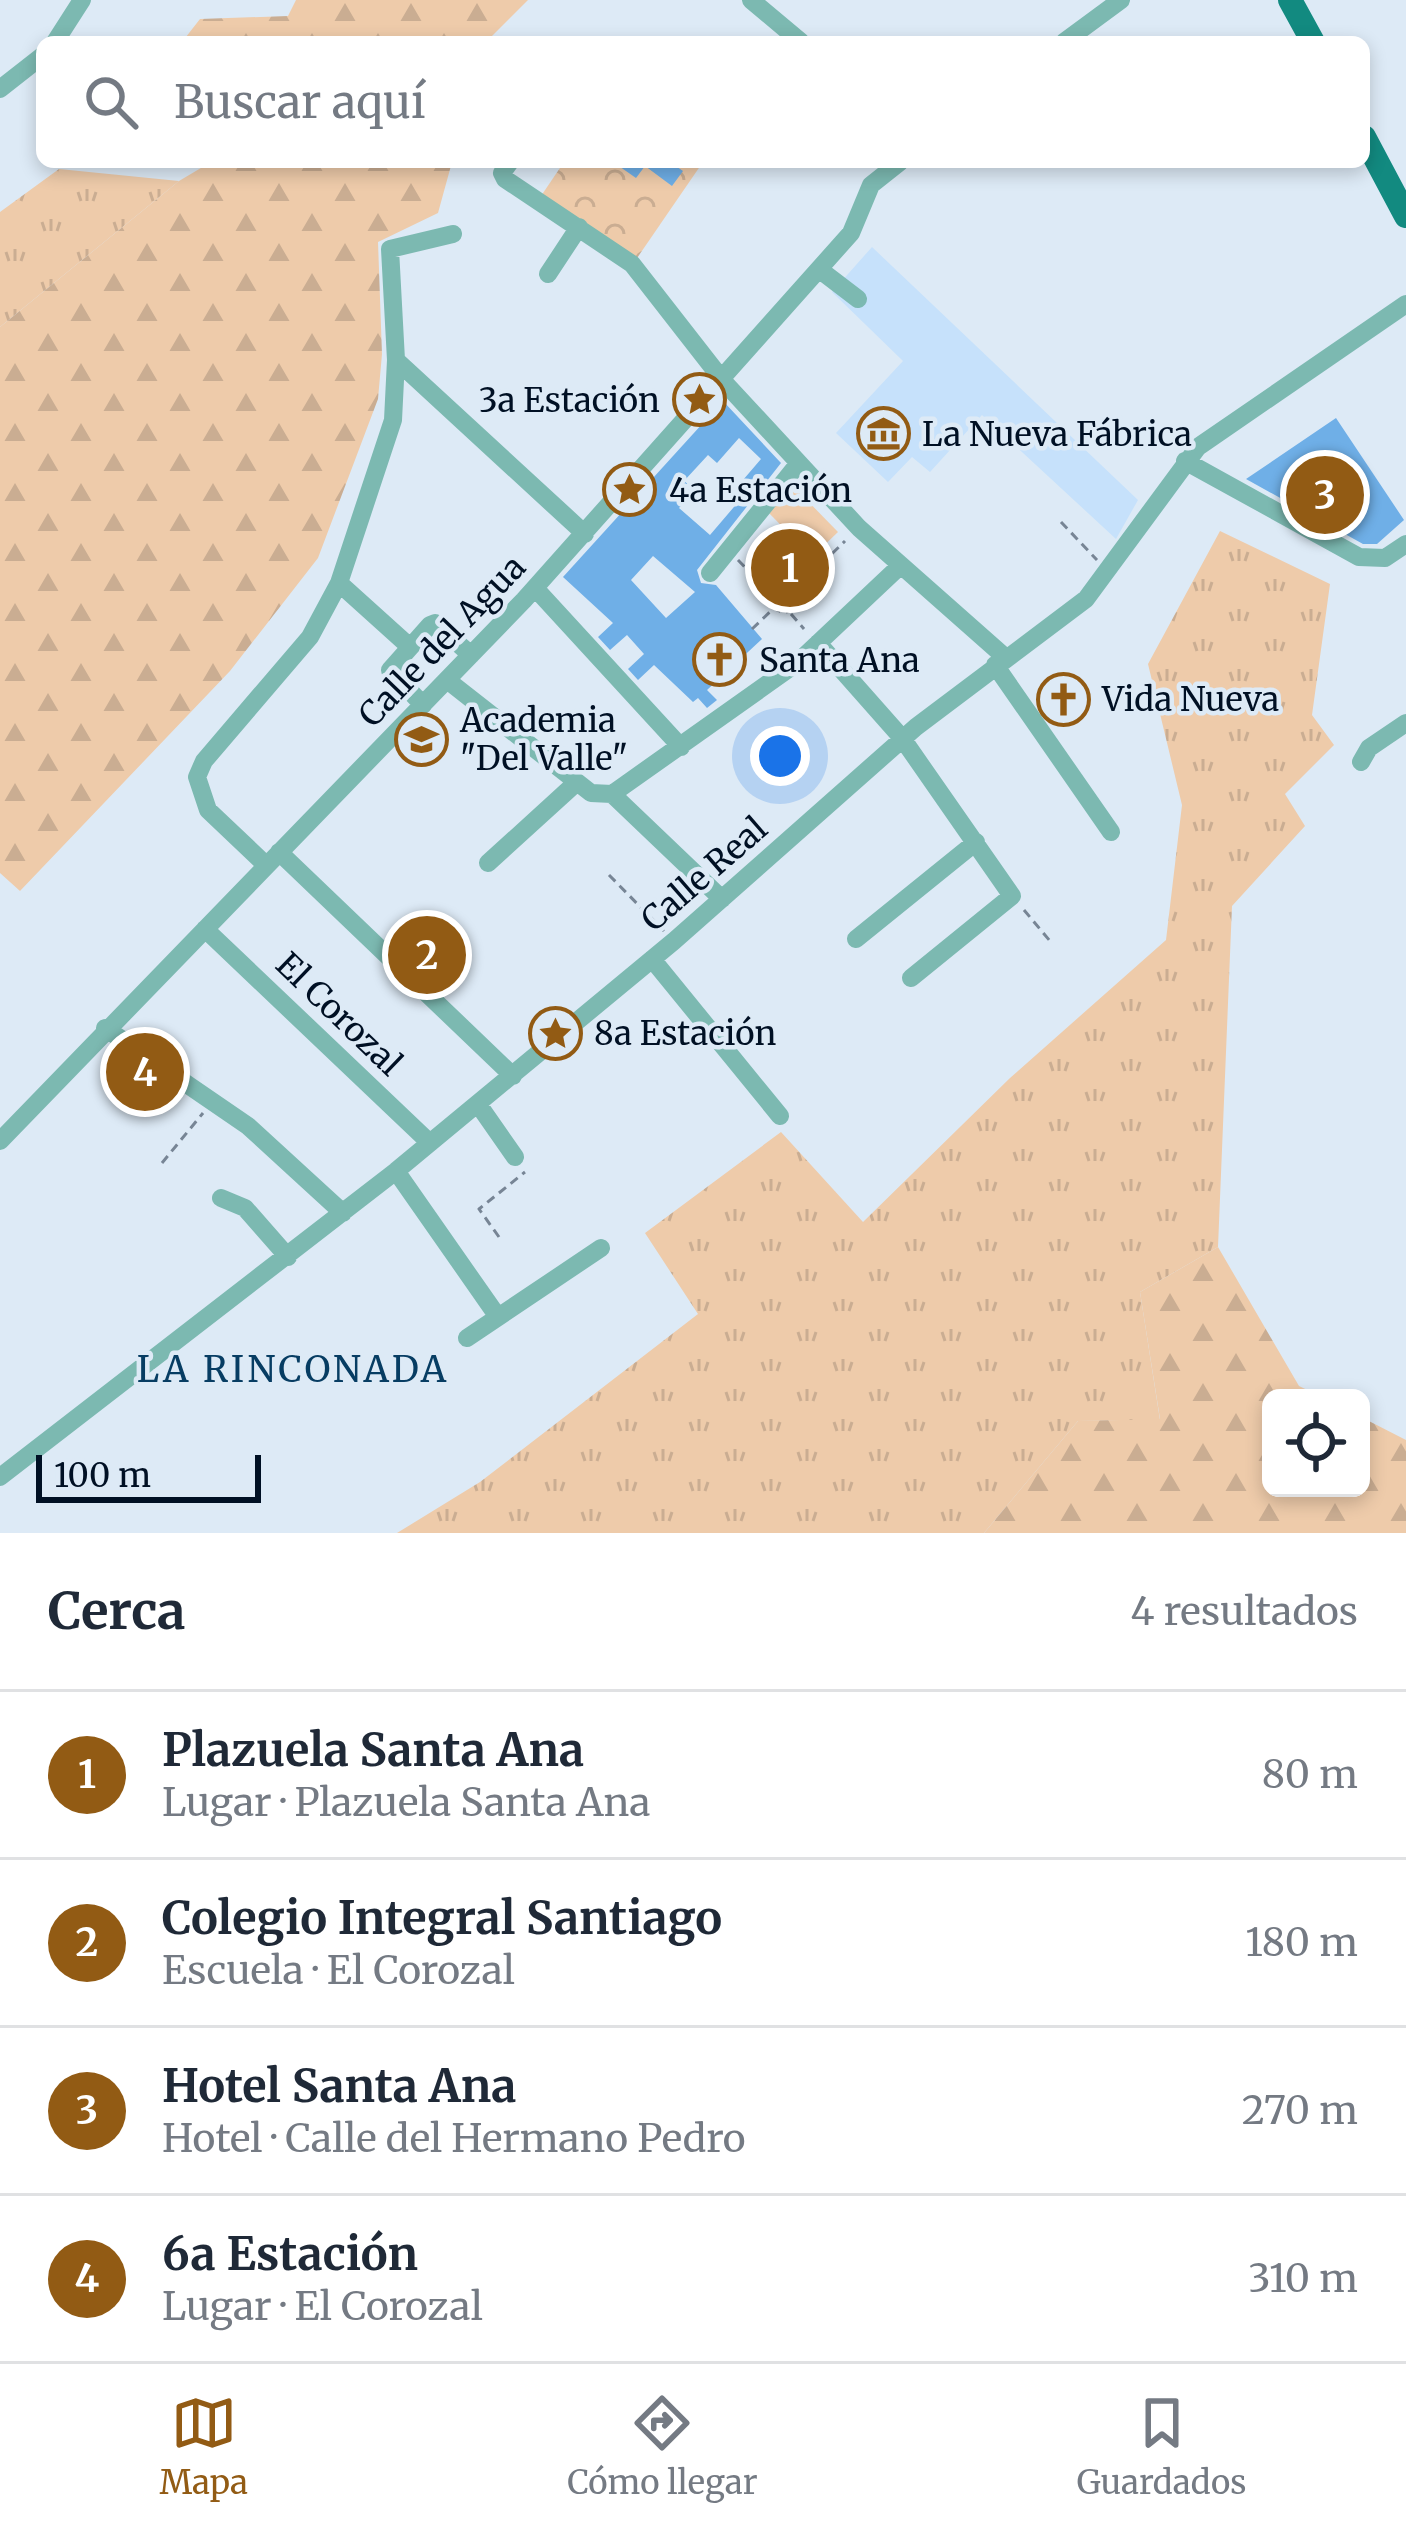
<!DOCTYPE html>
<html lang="es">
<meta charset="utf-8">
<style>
:root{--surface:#fff;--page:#f2f2f3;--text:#1f2937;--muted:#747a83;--line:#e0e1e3;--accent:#925b14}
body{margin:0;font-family:Merriweather,serif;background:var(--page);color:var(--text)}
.controls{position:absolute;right:36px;bottom:36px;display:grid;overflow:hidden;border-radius:18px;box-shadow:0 6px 18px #0003}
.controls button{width:108px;height:108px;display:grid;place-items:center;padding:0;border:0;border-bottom:3px solid var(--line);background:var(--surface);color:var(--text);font:60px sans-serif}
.scale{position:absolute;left:36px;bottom:30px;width:225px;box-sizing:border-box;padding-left:12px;border:6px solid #001024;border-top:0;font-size:33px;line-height:42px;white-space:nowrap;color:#001024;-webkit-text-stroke:9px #ddeaf6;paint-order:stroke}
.you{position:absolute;left:780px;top:756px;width:42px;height:42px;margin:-30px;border:9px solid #fff;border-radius:50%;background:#1a73e8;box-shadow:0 0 0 18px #1a73e833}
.badge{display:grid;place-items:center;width:78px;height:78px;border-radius:50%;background:var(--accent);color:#fff;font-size:39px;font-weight:700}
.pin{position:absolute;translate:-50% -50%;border:6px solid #fff;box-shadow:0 3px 12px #0006}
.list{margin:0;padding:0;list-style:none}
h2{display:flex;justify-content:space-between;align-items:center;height:156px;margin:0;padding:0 48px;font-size:51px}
h2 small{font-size:39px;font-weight:400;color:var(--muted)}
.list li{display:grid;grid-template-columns:78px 1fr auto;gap:36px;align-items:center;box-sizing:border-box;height:168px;padding:0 48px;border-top:3px solid var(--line)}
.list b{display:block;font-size:45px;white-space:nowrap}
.list p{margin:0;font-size:39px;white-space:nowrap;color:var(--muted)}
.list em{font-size:39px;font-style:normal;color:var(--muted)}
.icon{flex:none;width:66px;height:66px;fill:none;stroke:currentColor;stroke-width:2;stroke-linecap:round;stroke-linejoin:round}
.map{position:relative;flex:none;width:1406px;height:1533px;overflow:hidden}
.search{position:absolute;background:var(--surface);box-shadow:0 6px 18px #0003;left:36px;right:36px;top:36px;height:132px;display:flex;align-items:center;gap:30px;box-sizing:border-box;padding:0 42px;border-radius:18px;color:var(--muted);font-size:45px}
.sheet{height:828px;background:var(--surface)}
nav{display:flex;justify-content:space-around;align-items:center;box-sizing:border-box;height:168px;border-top:3px solid var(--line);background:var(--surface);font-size:33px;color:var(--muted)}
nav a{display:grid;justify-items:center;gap:6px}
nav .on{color:var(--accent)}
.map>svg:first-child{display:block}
.built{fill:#c6e1fb}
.grass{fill:url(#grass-tufts)}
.forest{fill:url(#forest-firs)}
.park{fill:url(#park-crowns)}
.pitch{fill:#eecbaa}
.building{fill:#6fafe7;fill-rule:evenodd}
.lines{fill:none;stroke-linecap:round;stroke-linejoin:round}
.path{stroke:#778595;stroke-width:3;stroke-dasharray:9 6;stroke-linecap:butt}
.minor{stroke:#7cb9b1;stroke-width:18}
.major{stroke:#128a80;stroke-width:24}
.labels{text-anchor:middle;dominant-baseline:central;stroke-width:9;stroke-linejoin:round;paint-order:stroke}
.poi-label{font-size:33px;fill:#001024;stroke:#ddeaf6;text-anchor:start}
.street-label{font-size:33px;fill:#001024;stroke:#ddeaf6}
.neighbourhood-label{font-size:36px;letter-spacing:3px;fill:#073d63;stroke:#ddeaf6}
</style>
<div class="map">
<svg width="1406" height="1533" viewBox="0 0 1406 1533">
<defs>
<pattern id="grass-tufts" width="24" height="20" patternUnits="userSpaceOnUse" patternTransform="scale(3)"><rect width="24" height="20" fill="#eecbaa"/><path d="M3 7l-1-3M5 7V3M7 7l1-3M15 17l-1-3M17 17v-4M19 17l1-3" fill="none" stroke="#caad92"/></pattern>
<pattern id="forest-firs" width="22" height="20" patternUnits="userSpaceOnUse" patternTransform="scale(3)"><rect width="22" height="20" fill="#eecbaa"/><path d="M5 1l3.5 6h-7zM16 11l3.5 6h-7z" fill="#caad92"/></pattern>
<pattern id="park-crowns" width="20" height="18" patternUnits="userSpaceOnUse" patternTransform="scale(3)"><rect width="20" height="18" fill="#eecbaa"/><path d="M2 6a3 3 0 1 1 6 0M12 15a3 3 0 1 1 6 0" fill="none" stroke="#caad92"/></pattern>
</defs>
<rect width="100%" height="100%" fill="#ddeaf6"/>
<path class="built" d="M872 247 1138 500 1116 539 982 415 930 472 912 457 888 482 836 433 903 361 832 292Z"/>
<path class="grass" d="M59 169 179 181 0 327V212Z
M1220 531 1330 584 1312 715 1334 745 1285 794 1305 826 1232 906 1218 1247 1140 1292 1160 1420 1078 1421 984 1533H397L480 1482 698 1314 645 1233 781 1132 863 1222 1010 1078 1166 940 1182 805 1148 664Z"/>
<path class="forest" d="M296 0H528L486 42H182L200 19 288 16Z
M211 162H452L438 213 378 242 382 354 378 399 318 558 230 671 20 891 0 873V327L179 181Z
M1218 1247 1299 1386 1324 1398H1271V1488H1361V1417L1406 1440V1533H984L1078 1421 1160 1419 1140 1292Z"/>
<path class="park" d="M564 162H703L635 261 541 196Z"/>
<path class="pitch" d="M793 486 838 532 812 557 767 511Z"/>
<path class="building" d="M613 162H670L683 171 672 186 645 166 636 178Z
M723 401 781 463 697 570 701 583 716 585 762 639 707 690 717 700 707 708 698 698 693 702 654 665 638 680 628 669 644 654 627 635 610 650 598 637 613 623 563 577ZM739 438 761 459 743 480 751 487 710 535 679 508 695 490 684 481 708 455 717 463ZM653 556 695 592 666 618 631 580Z
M1336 418 1404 520 1377 544H1363L1246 479Z"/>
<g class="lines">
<path class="path" d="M1061 522 1097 560
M738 560 769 592
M770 597a15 15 0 1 1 30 0a15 15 0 1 1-30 0Z
M800 585 845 541
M791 614 804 629
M752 629 773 609
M609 875 664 931
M1024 910 1050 941
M162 1163 203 1113
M499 1237 479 1209 525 1172"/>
<path class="minor" d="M751 0 801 42
M55 42 82 0
M1064 42 1121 0
M0 89 42 56
M510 162 502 173 505 179 632 264 724 382 859 528 1006 658
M820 270 858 299
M548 274 579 227
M396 360 585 534
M1185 461 1359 557 1385 558 1406 544
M710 573 799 463
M339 583 410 647
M535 588 681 747
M818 643 902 738 1012 896 911 978
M995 665 1111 832
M447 680 591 793 612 794 722 899
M423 705 390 670 430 625 435 623 471 655
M1361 762 1369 748 1406 723
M612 794 797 663 900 566
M279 852 513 1076
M488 863 577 782
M266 865 208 810 197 777 204 761 310 637 339 583 393 420 396 360 390 249 453 234
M205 929 430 1143
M856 939 976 842
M652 959 780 1116
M105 1028 248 1126 343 1213
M478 1104 515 1157
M0 1141 524 600 851 233 871 185 900 162
M396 1171 498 1317
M221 1198 245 1208 288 1257
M467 1338 601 1248
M0 1477 396 1171 674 941 916 727 1086 599 1198 447 1406 304"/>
<path class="major" d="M1290 0 1313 42
M1364 137 1406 216"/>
</g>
<defs>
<symbol id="sight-ring" viewBox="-11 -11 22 22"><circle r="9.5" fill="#ddeaf6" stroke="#925b14" stroke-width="1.5"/><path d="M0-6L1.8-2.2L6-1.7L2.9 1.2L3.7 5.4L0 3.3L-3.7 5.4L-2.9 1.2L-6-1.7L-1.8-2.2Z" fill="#925b14"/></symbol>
<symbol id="museum-ring" viewBox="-11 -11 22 22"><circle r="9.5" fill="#ddeaf6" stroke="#925b14" stroke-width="1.5"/><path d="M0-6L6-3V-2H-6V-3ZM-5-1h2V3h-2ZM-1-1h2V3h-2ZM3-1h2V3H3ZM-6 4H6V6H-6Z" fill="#925b14"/></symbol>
<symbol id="church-ring" viewBox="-11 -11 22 22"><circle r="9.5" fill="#ddeaf6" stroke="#925b14" stroke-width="1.5"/><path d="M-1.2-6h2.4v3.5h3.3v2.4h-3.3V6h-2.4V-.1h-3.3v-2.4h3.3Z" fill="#925b14"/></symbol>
<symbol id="school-ring" viewBox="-11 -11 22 22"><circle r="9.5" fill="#ddeaf6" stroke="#925b14" stroke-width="1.5"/><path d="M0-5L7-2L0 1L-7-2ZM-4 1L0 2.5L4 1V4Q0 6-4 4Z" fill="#925b14"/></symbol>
</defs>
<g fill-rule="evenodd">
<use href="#sight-ring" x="670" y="370" width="59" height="59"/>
<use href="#museum-ring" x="854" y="404" width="59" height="59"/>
<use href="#sight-ring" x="600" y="460" width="59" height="59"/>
<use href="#church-ring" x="690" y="630" width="59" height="59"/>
<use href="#church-ring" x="1034" y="670" width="59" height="59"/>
<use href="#school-ring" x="392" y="710" width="59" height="59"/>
<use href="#sight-ring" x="526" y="1004" width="59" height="59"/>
</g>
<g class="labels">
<g class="poi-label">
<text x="660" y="400" text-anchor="end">3a Estación</text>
<text x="922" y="434">La Nueva Fábrica</text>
<text x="669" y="490">4a Estación</text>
<text x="759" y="660">Santa Ana</text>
<text x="1102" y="699">Vida Nueva</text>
<text x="460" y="720">Academia<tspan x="460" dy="38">"Del Valle"</tspan></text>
<text x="594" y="1033">8a Estación</text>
</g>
<g class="street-label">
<text transform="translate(442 641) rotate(-46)">Calle del Agua</text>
<text transform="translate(704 874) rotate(-41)">Calle Real</text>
<text transform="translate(339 1014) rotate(44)">El Corozal</text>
</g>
<g class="neighbourhood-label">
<text x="293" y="1369">LA RINCONADA</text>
</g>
</g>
</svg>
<div class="controls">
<button><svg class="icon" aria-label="locate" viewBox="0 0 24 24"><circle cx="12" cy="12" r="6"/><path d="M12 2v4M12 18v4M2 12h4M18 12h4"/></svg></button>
</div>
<div class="scale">100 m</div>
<div class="you"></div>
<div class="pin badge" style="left:790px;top:568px">1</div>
<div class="pin badge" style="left:427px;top:955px">2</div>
<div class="pin badge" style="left:1325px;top:495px">3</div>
<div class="pin badge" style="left:145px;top:1072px">4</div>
<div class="search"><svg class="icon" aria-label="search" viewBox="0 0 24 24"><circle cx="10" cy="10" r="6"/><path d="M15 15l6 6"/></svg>Buscar aquí</div>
</div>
<section class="sheet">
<h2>Cerca<small>4 resultados</small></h2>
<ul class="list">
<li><span class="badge">1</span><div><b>Plazuela Santa Ana</b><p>Lugar · Plazuela Santa Ana</p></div><em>80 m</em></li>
<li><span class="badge">2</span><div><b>Colegio Integral Santiago</b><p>Escuela · El Corozal</p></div><em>180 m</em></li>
<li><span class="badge">3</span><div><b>Hotel Santa Ana</b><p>Hotel · Calle del Hermano Pedro</p></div><em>270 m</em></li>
<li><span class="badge">4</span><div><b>6a Estación</b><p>Lugar · El Corozal</p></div><em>310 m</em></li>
</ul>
</section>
<nav>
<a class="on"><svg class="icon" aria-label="map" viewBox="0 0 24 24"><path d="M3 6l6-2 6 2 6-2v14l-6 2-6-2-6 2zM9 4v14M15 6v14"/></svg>Mapa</a>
<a><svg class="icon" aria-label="directions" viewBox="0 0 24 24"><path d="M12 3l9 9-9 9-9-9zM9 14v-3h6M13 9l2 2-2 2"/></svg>Cómo llegar</a>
<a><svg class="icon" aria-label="saved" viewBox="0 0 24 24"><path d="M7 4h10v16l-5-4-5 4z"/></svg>Guardados</a>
</nav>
